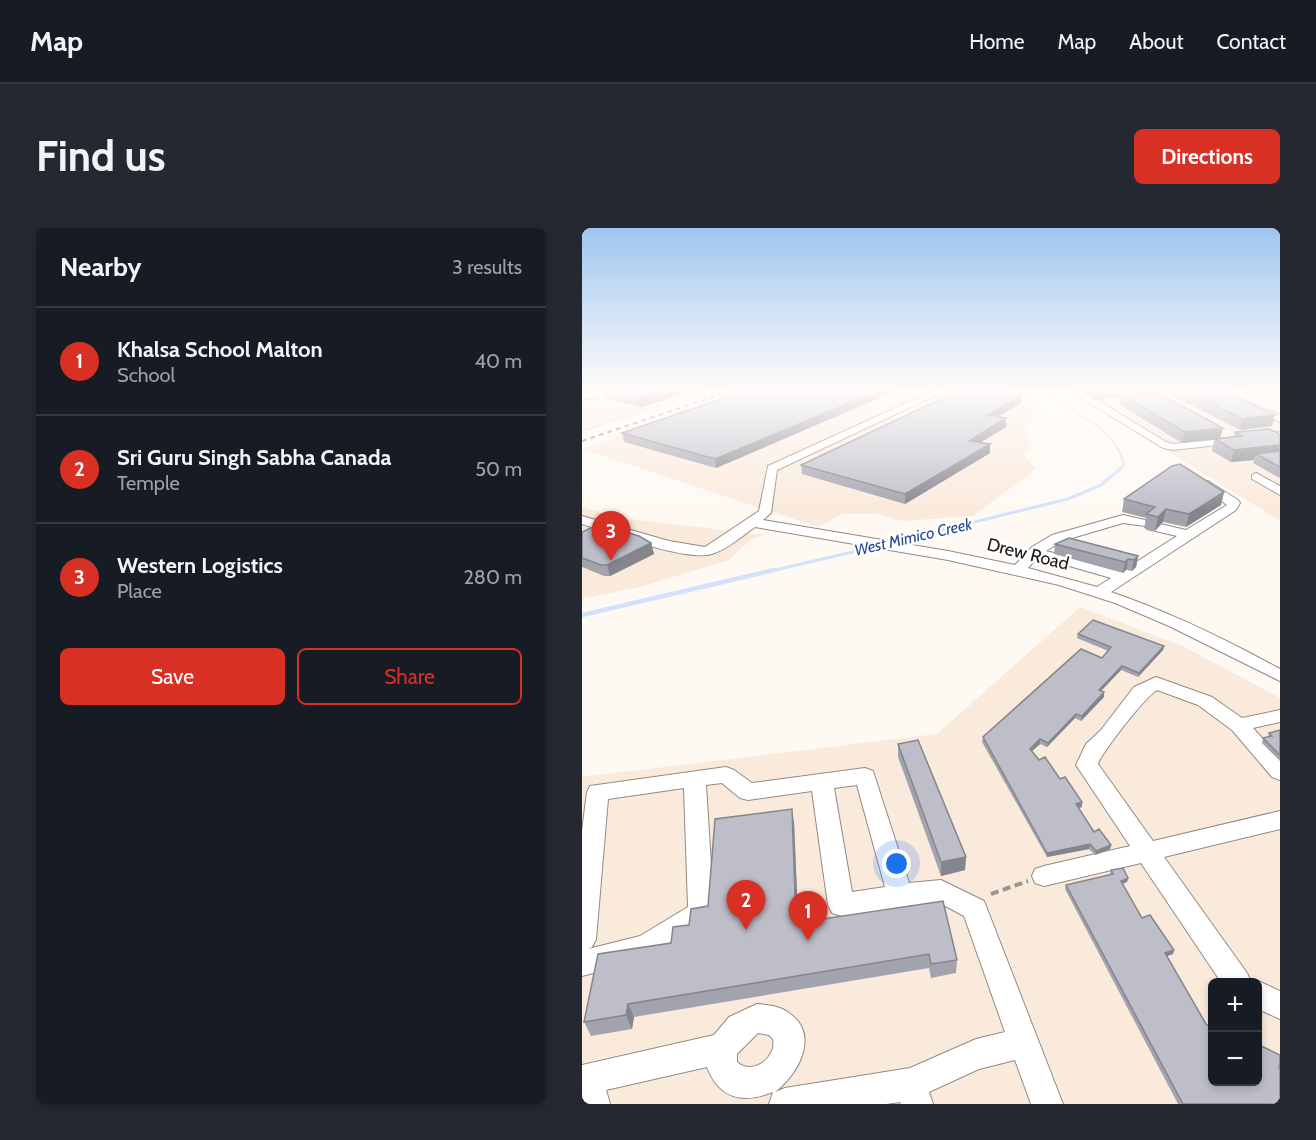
<!DOCTYPE html>
<meta charset="utf-8">
<style>
:root{--surface:#171b24;--page:#242831;--text:#f1f3f6;--muted:#9ea1a6;--line:#363941;--accent:#d93025}
body{margin:0;font-family:Cabin,sans-serif;background:var(--page);color:var(--text)}
.controls{position:absolute;right:18px;bottom:18px;display:grid;overflow:hidden;border-radius:9px;box-shadow:0 3px 9px #0003}
.controls button{width:54px;height:54px;display:grid;place-items:center;padding:0;border:0;border-bottom:2px solid var(--line);background:var(--surface);color:var(--text);font:30px sans-serif}
.you{position:absolute;left:315px;top:636px;width:21px;height:21px;margin:-15px;border:4px solid #fff;border-radius:50%;background:#1a73e8;box-shadow:0 0 0 9px #1a73e833}
.badge{display:grid;place-items:center;width:39px;height:39px;border-radius:50%;background:var(--accent);color:#fff;font-size:20px;font-weight:700}
.pin{position:absolute;translate:-50% -50px;filter:drop-shadow(0 2px 3px #0008)}
.pin::after{content:'';position:absolute;top:32px;width:21px;height:18px;background:inherit;clip-path:polygon(0 0,100% 0,50% 100%)}
.list{margin:0;padding:0;list-style:none}
h2{display:flex;justify-content:space-between;align-items:center;height:78px;margin:0;padding:0 24px;font-size:26px}
h2 small{font-size:20px;font-weight:400;color:var(--muted)}
.list li{display:grid;grid-template-columns:39px 1fr auto;gap:18px;align-items:center;box-sizing:border-box;height:108px;padding:0 24px;border-top:2px solid var(--line)}
.list b{display:block;font-size:22px;white-space:nowrap}
.list p{margin:0;font-size:20px;white-space:nowrap;color:var(--muted)}
.list em{font-size:20px;font-style:normal;color:var(--muted)}
.actions{display:flex;gap:12px;padding:18px 24px}
.actions a{flex:1;padding:14px 0;border:2px solid var(--accent);border-radius:9px;text-align:center;font-size:21px;color:var(--accent)}
.actions .main{background:var(--accent);color:#fff}
.map{position:relative;flex:none;width:698px;height:876px;overflow:hidden;border-radius:9px}
header{display:flex;align-items:center;gap:36px;box-sizing:border-box;height:84px;padding:0 30px;background:var(--surface);border-bottom:2px solid var(--line)}
header strong{font-size:28px}
nav{display:flex;gap:33px;margin-inline-start:auto;font-size:21px}
.intro{display:flex;align-items:center;justify-content:space-between;box-sizing:border-box;height:144px;padding:0 36px}
h1{margin:0;font-size:42px}
.button{padding:15px 27px;border-radius:9px;background:var(--accent);color:#fff;font-size:21px;font-weight:700}
main{display:flex;gap:36px;padding:0 36px}
aside{flex:1;background:var(--surface);border-radius:9px;box-shadow:0 3px 9px #0003}
.map>svg:first-child{display:block}
.built{fill:#faeadc;fill-rule:evenodd}
.lines{fill:none;stroke-linecap:round;stroke-linejoin:round}
.stream-far2{stroke:#d3e2fb;stroke-width:2}
.stream-far1{stroke:#d3e2fb;stroke-width:3}
.stream{stroke:#d3e2fb;stroke-width:4.5}
.minor-casing{stroke:#938a82;stroke-width:2}
.path{stroke:#999590;stroke-width:4;stroke-dasharray:8 4.5;stroke-linecap:butt}
.minor{fill:#fff;fill-rule:evenodd}
.rail{stroke:#827e79;stroke-width:2;stroke-dasharray:4.5 4.5;stroke-linecap:butt}
.wall{fill:#a3a3ad}
.shaded-wall{fill:#85858d}
.building{fill:#bebec9;stroke:#85858d;stroke-width:1.5}
.labels{text-anchor:middle;dominant-baseline:central;stroke-width:4.5;stroke-linejoin:round;paint-order:stroke}
.far-water-label{font-size:16px;font-style:italic;fill:#244b91;stroke:#fff}
.street-label{font-size:18px;fill:#1c1916;stroke:#fff}
</style>
<header>
<strong>Map</strong>
<nav><a>Home</a><a>Map</a><a>About</a><a>Contact</a></nav>
</header>
<div class="intro"><h1>Find us</h1><a class="button">Directions</a></div>
<main>
<aside>
<h2>Nearby<small>3 results</small></h2>
<ul class="list">
<li><span class="badge">1</span><div><b>Khalsa School Malton</b><p>School</p></div><em>40 m</em></li>
<li><span class="badge">2</span><div><b>Sri Guru Singh Sabha Canada</b><p>Temple</p></div><em>50 m</em></li>
<li><span class="badge">3</span><div><b>Western Logistics</b><p>Place</p></div><em>280 m</em></li>
</ul>
<div class="actions"><a class="main">Save</a><a>Share</a></div>
</aside>
<div class="map">
<svg width="698" height="876" viewBox="0 0 698 876">
<rect width="100%" height="100%" fill="#fef9f3"/>
<path class="built" d="M0 161H126L0 202Z
M174 161H449L460 182 444 197 450 219 442 227 454 241 391 288 321 293 296 286H260L236 299 0 221Z
M494 161H698V293L489 163Z
M0 279 39 290 183 307 169 311 147 332 58 359 0 371Z
M498 379 601 418 698 470V876H0V549L355 506ZM630 754H676V854H630Z"/>
<g class="lines">
<path class="stream-far2" d="M466 161 465 168C494 185 534 201 542 237L538 241
M0 203 129 161"/>
<path class="stream-far1" d="M307 315 486 271 519 257 539 240
M185 344 296 318"/>
<path class="stream" d="M0 387 192 342"/>
<defs>
<path id="minor" d="M32 161 50 162 46 165 0 171V165Z
M355 161H367L195 242 189 285 181 292 366 323 433 337 450 319 470 307 541 287 563 292 565 295 563 298 541 295 480 313 464 323 540 343 595 308 565 301 563 298 565 295 570 294 604 302 645 277 616 256 618 253H626L656 272 658 275 654 282 529 364C588 384 643 411 698 441V453L587 398 533 375 477 357 366 332 173 299C160 308 146 321 130 326 104 334 28 305 0 296V288L87 313 123 319 177 283 186 238ZM456 329 529 350 515 359 446 340Z
M497 161H505L504 165 584 214 591 216 698 204V210L591 222 581 220 496 168Z
M624 161H681L649 167 698 187V194Z
M674 245 698 258V267L670 251V247Z
M574 449 630 469 660 490 698 482V494L671 500 698 530V552L690 549 650 502 616 477 575 462C563 469 521 523 516 536L571 613 698 583V601L582 629 665 745 669 754H639L559 635 462 658 453 655 450 648 453 641 462 638 548 618 494 537 504 516 519 502 552 459Z
M144 539 152 542 170 555 283 540 291 543 327 655 359 652 402 673 481 876H449L433 832 397 841 347 864 351 876H319L318 874 304 876H187L191 864C161 876 137 871 125 839L24 862 28 876H0V837L132 807 147 789 175 776C186 777 198 778 207 785 238 806 217 846 193 864L203 860 328 840 394 811 423 804 382 688 356 674 259 688 250 685 246 677 230 563 166 572 158 570 140 555 124 557 132 684 128 692 74 728 0 748V603L5 564 8 558ZM275 557 303 659 270 664 252 560ZM102 560 106 679 58 708 6 721 10 719 14 711 26 571ZM176 805 187 807 191 811C195 830 170 848 155 834V826Z
M676 753 698 763V791L676 781V754H673Z"/>
</defs>
<use href="#minor" class="minor-casing"/>
<path class="path" d="M409 666 446 653"/>
<use href="#minor" class="minor"/>
<path class="rail" d="M0 213 154 161"/>
</g>
<path class="wall" d="M21 161H111L112 163 59 179 24 170Z
M168 161H318L134 240 42 214 40 205Z
M504 161H637L690 198 658 202 585 165 578 166 639 210 652 209 653 204 698 206V250L671 235 672 232 649 234 630 223 632 212 600 215 538 177 539 169 513 172 503 166Z
M681 161H698V171L680 163Z
M439 175 416 189 424 190V199L398 214 408 225 323 276 220 246 219 237Z
M642 264 639 277 604 299 581 294 573 303 562 300 564 290 540 284 542 271Z
M0 304 35 305 69 315 72 326 28 348H22L0 339Z
M473 316 556 328 554 339 550 343 544 342 541 345 472 326Z
M496 406 582 418 581 422 556 449 539 442 519 463 522 469 499 493 493 490 465 519 458 516 450 523 457 532 478 551 500 579 496 580 512 604 529 617 528 621 513 627 507 621 465 629 400 514 401 509 520 430 526 423 495 410Z
M698 502V533L680 515 681 510 686 509 687 505Z
M316 516 384 629 383 642 359 648 316 529Z
M212 594 216 695 375 732 374 745 349 750 347 740 52 789 50 801 9 808 2 794 89 715Z
M529 642 546 650 545 654 540 656 560 690 592 722 591 726 585 728 624 796 697 840 698 876H596L483 661 484 657 528 647Z"/>
<path class="shaded-wall" d="M81 161H111L112 163 59 179 56 169Z
M300 161H318L134 240 133 231Z
M521 161H586L585 165 544 169 540 167 539 169 513 172 515 162Z
M440 167 439 175 405 195V187Z
M693 187 690 198 658 202 660 191Z
M424 190V199L386 222 387 213Z
M641 200 638 211 600 215 603 204Z
M408 216V225L323 276V266Z
M698 217V229L674 226 672 232 649 234 652 222Z
M642 264 639 277 604 299 607 286Z
M584 281 581 294 573 303 576 289Z
M69 315 72 326 28 348 25 337Z
M556 328 554 339 550 343 552 332Z
M546 331 544 342 541 345 543 334Z
M582 418 581 422 556 449 557 445Z
M540 438 539 442 516 466 517 462Z
M522 464V469L499 493 500 488Z
M494 486 493 490 465 519 466 515Z
M458 511V516L448 525V521Z
M500 574V579L493 581 494 576Z
M210 581 212 594 217 709 214 695Z
M508 616 507 621 465 629V625Z
M529 617 528 621 513 627 514 623Z
M384 629 383 642 359 648V634Z
M546 650 545 654 537 657 539 653Z
M592 722 591 726 582 729 583 725Z
M46 776 52 789 50 801 44 787Z"/>
<path class="building" d="M27 161H81L56 169Z
M168 161H300L133 231 40 205Z
M380 161H406L440 167 405 187 424 190 387 213 408 216 323 266 219 237Z
M600 161H637L693 187 660 191Z
M688 161H698V165Z
M574 164 641 200 603 204 540 167Z
M687 201 698 206V217L652 222 633 211 660 208 653 204Z
M698 223V239L674 226Z
M598 236 642 264 607 286 584 281 576 289 564 286 573 279 542 271 590 238Z
M15 297 35 305 41 303 57 308 69 315 25 337H19L0 330V304Z
M487 310 556 328 552 332 546 331 543 334 473 316Z
M511 392 582 418 557 445 540 438 517 462 522 464 500 488 494 486 466 515 458 511 448 521 457 532 463 529 478 551 483 549 500 574 494 576 512 604 517 601 529 617 514 623 508 616 465 625 401 509 499 421 520 430 529 419 496 406Z
M698 502V527L681 510 690 508 687 505Z
M336 512 384 629 359 634 316 516Z
M210 581 214 695 361 673 375 732 349 736 347 726 46 776 44 787 2 794 16 726 89 715 91 699 107 697 109 681 126 678 133 591Z
M541 640 546 650 539 653 560 690 568 687 592 722 583 725 624 796 630 800V854H675V816L698 827V835L697 840 698 841V876H601L484 657 531 646 529 642Z"/>
<linearGradient id="sky" x2="0" y2="1"><stop stop-color="#9fc6f0"/><stop offset="0.57" stop-color="#fffcfa"/><stop offset="1" stop-color="#fffcfa" stop-opacity="0"/></linearGradient>
<rect width="698" height="284" fill="url(#sky)"/>
<g class="labels">
<g class="far-water-label">
<text transform="translate(331 309) rotate(-13)">West Mimico Creek</text>
</g>
<g class="street-label">
<text transform="translate(446 326) rotate(14)">Drew Road</text>
</g>
</g>
</svg>
<div class="controls">
<button>+</button>
<button>−</button>
</div>
<div class="you"></div>
<div class="pin badge" style="left:226px;top:713px">1</div>
<div class="pin badge" style="left:164px;top:702px">2</div>
<div class="pin badge" style="left:29px;top:333px">3</div>
</div>
</main>
